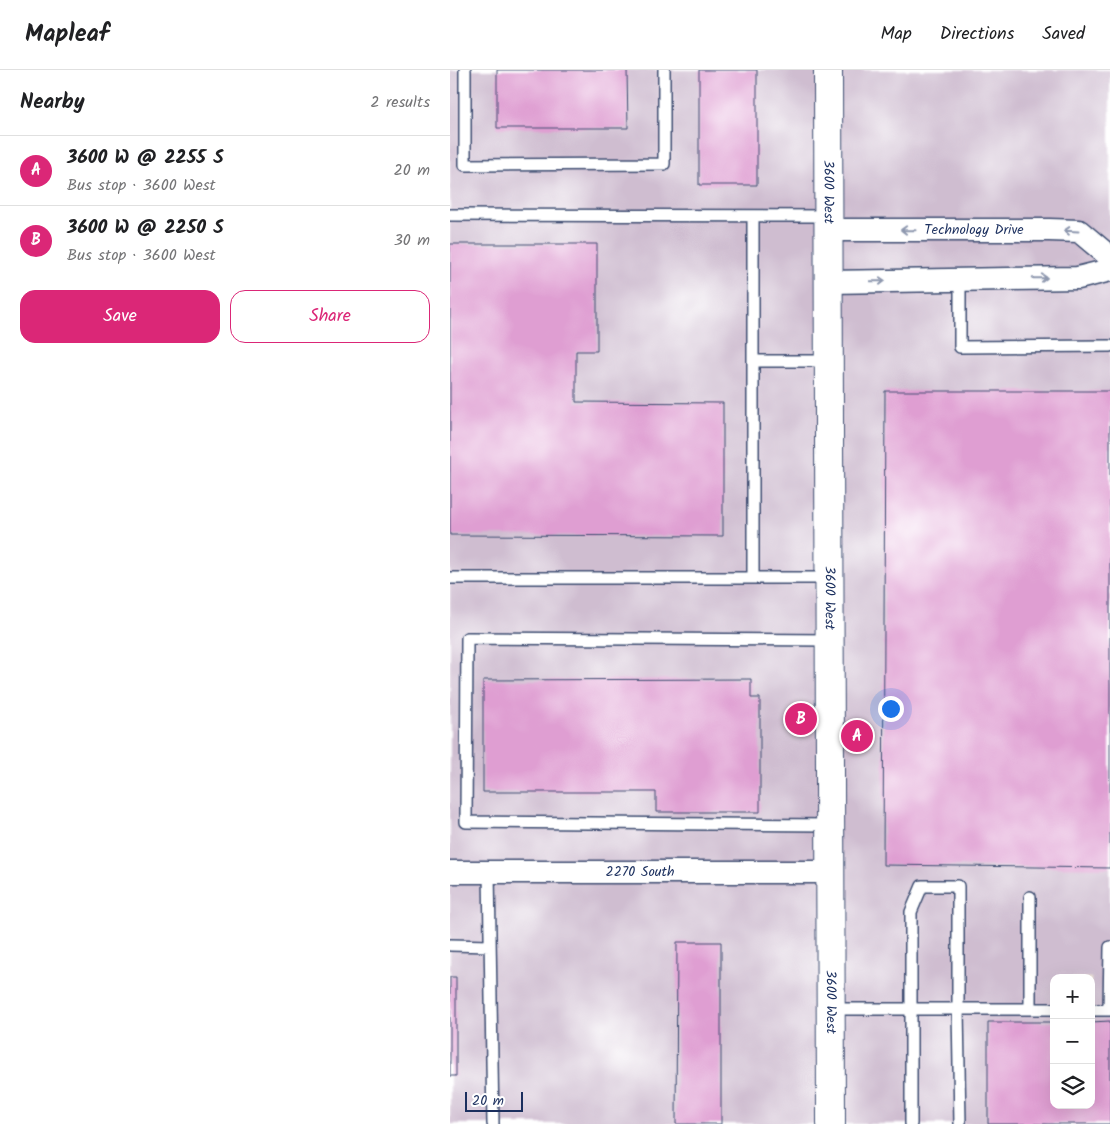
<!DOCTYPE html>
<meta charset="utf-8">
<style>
:root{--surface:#fff;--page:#f6f6f6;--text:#202124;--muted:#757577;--line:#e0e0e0;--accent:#db2777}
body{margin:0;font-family:Kalam,sans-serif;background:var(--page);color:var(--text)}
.controls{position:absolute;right:15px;bottom:15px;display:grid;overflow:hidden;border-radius:10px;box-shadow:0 5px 20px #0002}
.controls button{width:45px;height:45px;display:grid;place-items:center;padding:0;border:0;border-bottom:1px solid var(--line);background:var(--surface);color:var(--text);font:25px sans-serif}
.scale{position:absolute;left:15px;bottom:12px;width:58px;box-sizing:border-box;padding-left:5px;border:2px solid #1b2f5e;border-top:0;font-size:14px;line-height:18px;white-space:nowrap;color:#1b2f5e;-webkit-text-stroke:4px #fff;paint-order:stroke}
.you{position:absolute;left:440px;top:638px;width:18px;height:18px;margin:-12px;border:4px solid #fff;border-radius:50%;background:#1a73e8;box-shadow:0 0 0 8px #1a73e833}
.badge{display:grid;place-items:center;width:32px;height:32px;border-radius:50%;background:var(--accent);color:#fff;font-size:16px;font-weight:700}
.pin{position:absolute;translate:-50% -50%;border:2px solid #fff;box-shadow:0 1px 5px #0006}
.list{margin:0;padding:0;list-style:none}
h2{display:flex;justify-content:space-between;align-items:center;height:65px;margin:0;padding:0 20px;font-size:21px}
h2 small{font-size:16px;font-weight:400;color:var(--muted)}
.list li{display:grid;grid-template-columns:32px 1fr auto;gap:15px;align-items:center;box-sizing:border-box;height:70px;padding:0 20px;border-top:1px solid var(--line)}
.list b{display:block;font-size:19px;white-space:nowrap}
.list p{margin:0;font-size:16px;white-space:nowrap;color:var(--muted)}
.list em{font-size:16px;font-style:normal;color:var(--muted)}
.actions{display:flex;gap:10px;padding:15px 20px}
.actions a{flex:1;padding:11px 0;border:1px solid var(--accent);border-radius:15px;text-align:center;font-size:18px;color:var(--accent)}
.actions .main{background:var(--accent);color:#fff}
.icon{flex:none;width:28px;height:28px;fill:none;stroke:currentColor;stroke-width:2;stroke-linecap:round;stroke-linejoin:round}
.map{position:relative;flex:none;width:660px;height:1054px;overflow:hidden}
header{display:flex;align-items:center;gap:30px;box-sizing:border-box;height:70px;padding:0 25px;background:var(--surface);border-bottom:1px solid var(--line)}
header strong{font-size:24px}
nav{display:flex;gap:28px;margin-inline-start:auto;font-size:18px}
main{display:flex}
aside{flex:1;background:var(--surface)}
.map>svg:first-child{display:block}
.industrial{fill:#cfbdd0;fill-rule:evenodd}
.building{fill:#df9ed2}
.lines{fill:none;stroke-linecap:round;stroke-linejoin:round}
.lane-casing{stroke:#3c4c70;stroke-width:14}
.street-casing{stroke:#3c4c70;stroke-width:25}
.secondary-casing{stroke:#3c4c70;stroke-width:30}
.lane{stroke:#fff;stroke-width:11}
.street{stroke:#fff;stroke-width:22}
.secondary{stroke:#fff;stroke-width:28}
.oneway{stroke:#8d97ae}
.labels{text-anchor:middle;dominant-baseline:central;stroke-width:4;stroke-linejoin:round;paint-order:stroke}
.street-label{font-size:14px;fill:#1b2f5e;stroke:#fff}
</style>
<header>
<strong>Mapleaf</strong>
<nav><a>Map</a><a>Directions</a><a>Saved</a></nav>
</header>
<main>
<aside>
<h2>Nearby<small>2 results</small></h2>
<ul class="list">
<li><span class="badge">A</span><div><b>3600 W @ 2255 S</b><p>Bus stop · 3600 West</p></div><em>20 m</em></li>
<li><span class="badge">B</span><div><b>3600 W @ 2250 S</b><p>Bus stop · 3600 West</p></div><em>30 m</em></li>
</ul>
<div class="actions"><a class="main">Save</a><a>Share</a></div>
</aside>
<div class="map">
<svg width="660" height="1054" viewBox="0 0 660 1054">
<rect width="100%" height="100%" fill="#fff"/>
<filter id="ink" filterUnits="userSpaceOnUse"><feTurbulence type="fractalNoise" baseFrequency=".02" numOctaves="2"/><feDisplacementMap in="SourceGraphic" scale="10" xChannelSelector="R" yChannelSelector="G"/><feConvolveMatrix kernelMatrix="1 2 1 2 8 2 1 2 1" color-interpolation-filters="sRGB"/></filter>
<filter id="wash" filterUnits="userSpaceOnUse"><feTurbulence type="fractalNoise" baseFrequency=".0096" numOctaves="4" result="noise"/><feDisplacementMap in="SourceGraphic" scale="20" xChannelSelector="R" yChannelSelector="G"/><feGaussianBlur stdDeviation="1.12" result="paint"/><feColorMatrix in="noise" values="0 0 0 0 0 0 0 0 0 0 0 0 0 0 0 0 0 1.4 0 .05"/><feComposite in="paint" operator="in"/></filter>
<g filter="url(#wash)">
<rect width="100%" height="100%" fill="#f5edd9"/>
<path class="industrial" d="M0 0H660V1054H0ZM604 908H641V1035H604Z"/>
<g id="blocks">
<path class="building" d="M47 0H177L178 58H47Z
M249 0H307V115H249Z
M0 174H147V281H126V332L273 333V466L0 465Z
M435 321H660V798L433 795Z
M301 609V628H310V742H206V722H33V610Z
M227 872H271V1054H226Z
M0 907H6V1006H0Z
M660 951V1054H538V952H604V1035H641V952Z"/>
</g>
</g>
<g filter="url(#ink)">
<use href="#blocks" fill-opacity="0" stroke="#3c4c70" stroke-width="1"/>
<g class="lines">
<defs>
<path id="lane" d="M15 0V95L214 94V0
M0 145 379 146
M303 146V508H380
M510 209V277L660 276
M303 291H379
M0 508H303
M380 570 17 568 16 752 380 755
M39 802 43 1054
M0 875 40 876
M381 939H604
M580 939V827
M641 940H660
M659 940 660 877
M461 1054V842L472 816H508V939L510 1054"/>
<g id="street">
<path id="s1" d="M379 160H599L629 161 660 187"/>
<path d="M379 212 628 208 660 200"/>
<path id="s2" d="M0 802H380"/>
</g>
<g id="secondary">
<path id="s3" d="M378 0 381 1054"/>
</g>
</defs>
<use href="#lane" class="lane-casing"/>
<use href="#street" class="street-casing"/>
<use href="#secondary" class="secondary-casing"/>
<use href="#lane" class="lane"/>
<use href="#street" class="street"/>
<use href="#secondary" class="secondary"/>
</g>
<defs><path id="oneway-shaft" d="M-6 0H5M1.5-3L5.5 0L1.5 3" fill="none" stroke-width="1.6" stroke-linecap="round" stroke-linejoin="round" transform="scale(1.25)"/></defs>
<g class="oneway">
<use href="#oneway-shaft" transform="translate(458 160) rotate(-179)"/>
<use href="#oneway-shaft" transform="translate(621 161) rotate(-177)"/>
<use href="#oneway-shaft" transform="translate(590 208) rotate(-1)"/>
<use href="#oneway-shaft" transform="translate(428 211) rotate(-1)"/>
</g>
</g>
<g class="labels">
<g class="street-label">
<text stroke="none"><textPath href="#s3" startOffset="122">3600 West</textPath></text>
<text stroke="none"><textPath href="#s1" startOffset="145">Technology Drive</textPath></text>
<text stroke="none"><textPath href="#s3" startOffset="528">3600 West</textPath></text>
<text stroke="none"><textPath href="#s2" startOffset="190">2270 South</textPath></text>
<text stroke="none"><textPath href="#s3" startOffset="932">3600 West</textPath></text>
</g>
</g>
</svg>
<div class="controls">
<button>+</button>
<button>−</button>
<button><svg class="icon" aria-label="layers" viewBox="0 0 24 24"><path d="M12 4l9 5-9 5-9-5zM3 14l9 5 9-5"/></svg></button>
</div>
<div class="scale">20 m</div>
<div class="you"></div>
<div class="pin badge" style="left:407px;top:666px">A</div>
<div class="pin badge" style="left:351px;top:649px">B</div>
</div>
</main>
